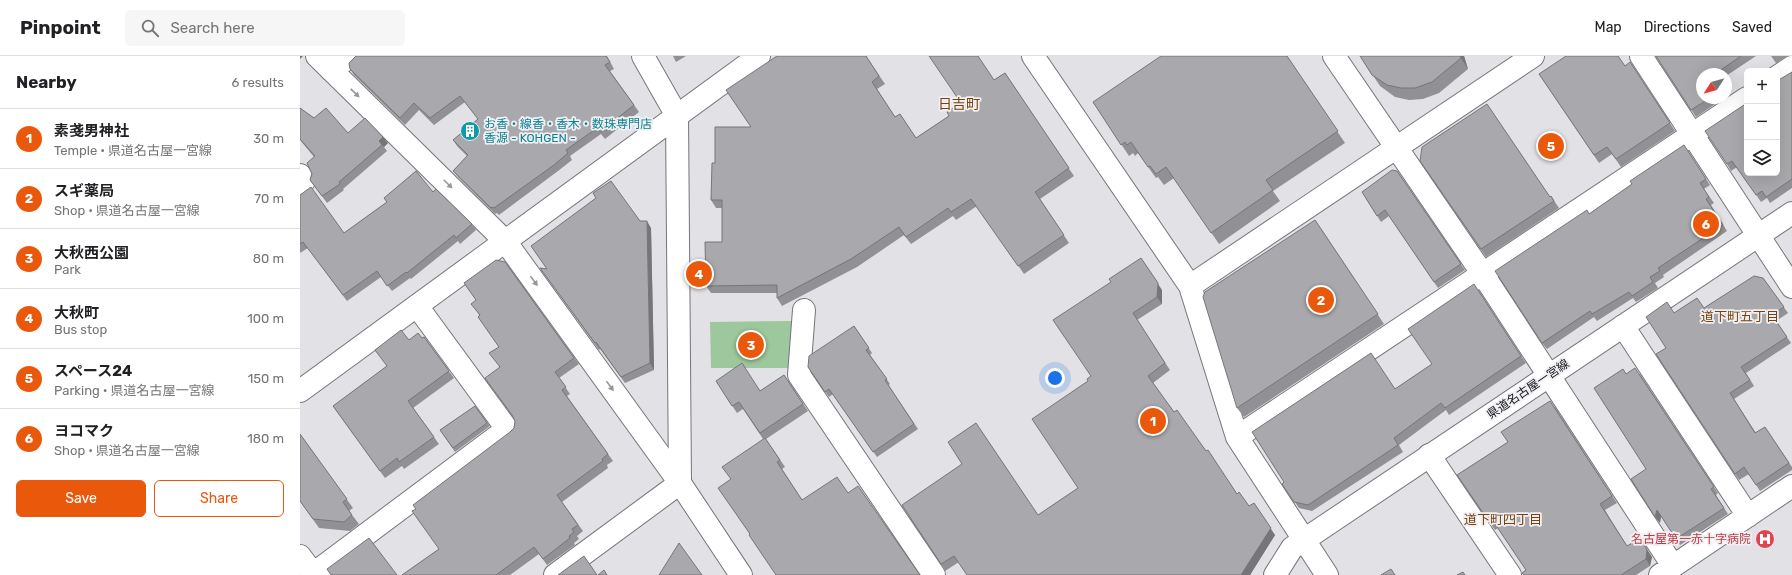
<!DOCTYPE html>
<meta charset="utf-8">
<style>
:root{--surface:#fff;--page:#f6f6f6;--text:#202124;--muted:#757577;--line:#e0e0e0;--accent:#ea580c}
body{margin:0;font-family:Rubik,"Noto Sans JP",sans-serif;background:var(--page);color:var(--text)}
.controls{position:absolute;right:12px;top:12px;display:grid;overflow:hidden;border-radius:6px;box-shadow:0 4px 16px #0002}
.controls button{width:36px;height:36px;display:grid;place-items:center;padding:0;border:0;border-bottom:1px solid var(--line);background:var(--surface);color:var(--text);font:20px sans-serif}
.compass{position:absolute;left:1396px;top:12px;width:36px;height:36px;border-radius:50%;background:var(--surface);box-shadow:0 4px 16px #0002;rotate:234deg}
.you{position:absolute;left:755px;top:322px;width:14px;height:14px;margin:-10px;border:3px solid #fff;border-radius:50%;background:#1a73e8;box-shadow:0 0 0 6px #1a73e833}
.badge{display:grid;place-items:center;width:26px;height:26px;border-radius:50%;background:var(--accent);color:#fff;font-size:13px;font-weight:700}
.pin{position:absolute;translate:-50% -50%;border:2px solid #fff;box-shadow:0 1px 4px #0006}
.list{margin:0;padding:0;list-style:none}
h2{display:flex;justify-content:space-between;align-items:center;height:52px;margin:0;padding:0 16px;font-size:17px}
h2 small{font-size:13px;font-weight:400;color:var(--muted)}
.list li{display:grid;grid-template-columns:26px 1fr auto;gap:12px;align-items:center;box-sizing:border-box;height:60px;padding:0 16px;border-top:1px solid var(--line)}
.list b{display:block;font-size:15px;white-space:nowrap}
.list p{margin:0;font-size:13px;white-space:nowrap;color:var(--muted)}
.list em{font-size:13px;font-style:normal;color:var(--muted)}
.actions{display:flex;gap:8px;padding:12px 16px}
.actions a{flex:1;padding:9px 0;border:1px solid var(--accent);border-radius:6px;text-align:center;font-size:14px;color:var(--accent)}
.actions .main{background:var(--accent);color:#fff}
.icon{flex:none;width:22px;height:22px;fill:none;stroke:currentColor;stroke-width:2;stroke-linecap:round;stroke-linejoin:round}
.map{position:relative;flex:none;width:1492px;height:519px;overflow:hidden}
header{display:flex;align-items:center;gap:24px;box-sizing:border-box;height:56px;padding:0 20px;background:var(--surface);border-bottom:1px solid var(--line)}
header strong{font-size:19px}
nav{display:flex;gap:22px;margin-inline-start:auto;font-size:14px}
.search{width:280px;height:36px;background:var(--page);display:flex;align-items:center;gap:10px;box-sizing:border-box;padding:0 14px;border-radius:6px;color:var(--muted);font-size:15px}
main{display:flex}
aside{flex:1;background:var(--surface)}
.map>svg:first-child{display:block}
.green{fill:#9dc79d}
.lines{fill:none;stroke-linecap:round;stroke-linejoin:round}
.street-casing{stroke:#75767a;stroke-width:24}
.secondary-casing{stroke:#75767a;stroke-width:24}
.street{stroke:#fff;stroke-width:22}
.secondary{stroke:#fff;stroke-width:22}
.wall{fill:#919195}
.shaded-wall{fill:#767679}
.building{fill:#a9a9ad;stroke:#767679}
.oneway{fill:#969797}
.labels{text-anchor:middle;dominant-baseline:central;stroke-width:3.5;stroke-linejoin:round;paint-order:stroke}
.culture-label{font-size:12px;fill:#0d838f;stroke:#efeff4;text-anchor:start}
.street-label{font-size:12px;fill:#161718;stroke:#efeff4}
.health-label{font-size:12px;fill:#be3a42;stroke:#efeff4;text-anchor:end}
.neighbourhood-label{font-size:13px;fill:#7a4208;stroke:#efeff4}
.quarter-label{font-size:14px;fill:#7a4208;stroke:#efeff4}
</style>
<header>
<strong>Pinpoint</strong>
<div class="search"><svg class="icon" aria-label="search" viewBox="0 0 24 24"><circle cx="10" cy="10" r="6"/><path d="M15 15l6 6"/></svg>Search here</div>
<nav><a>Map</a><a>Directions</a><a>Saved</a></nav>
</header>
<main>
<aside>
<h2>Nearby<small>6 results</small></h2>
<ul class="list">
<li><span class="badge">1</span><div><b>素戔男神社</b><p>Temple · 県道名古屋一宮線</p></div><em>30 m</em></li>
<li><span class="badge">2</span><div><b>スギ薬局</b><p>Shop · 県道名古屋一宮線</p></div><em>70 m</em></li>
<li><span class="badge">3</span><div><b>大秋西公園</b><p>Park</p></div><em>80 m</em></li>
<li><span class="badge">4</span><div><b>大秋町</b><p>Bus stop</p></div><em>100 m</em></li>
<li><span class="badge">5</span><div><b>スペース24</b><p>Parking · 県道名古屋一宮線</p></div><em>150 m</em></li>
<li><span class="badge">6</span><div><b>ヨコマク</b><p>Shop · 県道名古屋一宮線</p></div><em>180 m</em></li>
</ul>
<div class="actions"><a class="main">Save</a><a>Share</a></div>
</aside>
<div class="map">
<svg width="1492" height="519" viewBox="0 0 1492 519">
<rect width="100%" height="100%" fill="#e2e2e6"/>
<path class="green" d="M492 265V312H411L410 266Z"/>
<g class="lines">
<defs>
<path id="street" d="M17 0 205 185 380 427 255 519
M733 0 890 230 937 381 1027 519
M1034 0 1182 217 1373 510
M31 14 51 0
M1477 21 1492 11
M0 119 4 125 0 127
M890 230 1233 0
M504 254 499 319 634 519
M1323 270 1448 460
M937 381 1447 42
M1129 399 1210 519
M0 500 14 519
M13 518 207 373 117 250
M1360 519 1492 430"/>
<path id="secondary" d="M343 0 377 60 380 427 441 519
M1341 0 1492 231
M0 335 459 0
M975 519 992 492 1492 157"/>
</defs>
<use href="#street" class="street-casing"/>
<use href="#secondary" class="secondary-casing"/>
<use href="#street" class="street"/>
<use href="#secondary" class="secondary"/>
</g>
<path class="wall" d="M56 0H307L314 13 310 15 339 56 305 83 301 78 270 100 272 104 258 115 199 159 197 157 195 158 158 121 153 115 167 100 157 90 153 84 178 63 165 46 134 69 119 54 105 69 54 19 50 13Z
M373 0H386L376 6Z
M566 0 585 28 577 33 595 61 600 58 616 82 649 60 694 24 705 17 774 120 740 143 769 187 724 218 677 150 656 164 653 160 611 188 604 179 557 211 482 250 477 242V237H411L406 230 422 186V152H416L411 144 415 107 451 71Z
M987 0 1045 87 973 135 980 145 919 188 874 122 864 129 858 121 856 122 838 97 835 100 833 97 829 100 793 46Z
M1060 0H1164L1168 13 1139 37 1123 43 1109 44 1095 41 1080 30Z
M1356 0H1456L1426 20V18H1402V42H1424L1396 61Z
M1471 0H1488L1476 7Z
M1325 9 1335 14 1375 75 1321 111 1312 98 1299 107 1239 18Z
M1492 16V132L1470 147 1467 142 1461 146 1437 111 1431 115 1427 108 1447 47Z
M0 52 14 62 48 77 88 87 84 91 87 95 43 133 44 134 27 147 10 124 14 101 0 84Z
M1384 89 1410 129 1404 133 1414 147 1411 149 1427 175 1363 219 1364 221 1355 227 1358 232 1336 246 1333 242 1297 265 1294 261 1247 293 1242 287 1289 158 1332 128Z
M1120 105 1250 141 1251 140 1259 152 1186 201Z
M1097 115 1165 214 1138 232 1089 160 1081 166 1062 136Z
M133 136 172 168 176 174 160 188 158 185 111 223 110 222 92 235 81 221 47 245 8 192 0 197V139L44 177 87 146 84 142Z
M340 165 351 172 354 314 325 327 300 293 299 294 240 212 247 213Z
M1022 174 1084 268 944 361 937 352Z
M205 206 279 308 259 322 270 338 267 340 313 405 307 409 308 412 262 446 283 475 277 480 279 483 274 487 275 489 247 509 239 498 210 519H102L139 493 210 376 214 372 215 365 199 311V291L179 260 176 244Z
M1463 222 1488 257 1476 265 1491 287 1446 317 1454 330 1434 343 1456 377 1465 371 1492 411V414L1460 435 1449 418 1439 424 1435 418 1366 292 1374 257 1404 252Z
M811 226 862 234V248L837 264 870 314 853 327 874 356 906 395 937 438 949 450 975 479 950 519H667L659 506 645 515 602 449 738 459 778 432 788 325 791 320Z
M1179 235 1226 307 1149 359 1146 354 1099 389 1103 396 1012 455 999 452 982 428 1095 333 1132 308Z
M554 270 572 297 570 299 590 328 588 329 618 373 577 401 533 338 529 341 508 311Z
M124 281 154 322 113 352 139 388 104 413 102 410 85 422 33 350 87 310 109 284 122 282Z
M1326 318H1340L1418 437 1416 439 1428 458 1380 489 1361 460 1360 467 1346 413Z
M484 319 508 355 466 383 485 411 482 413 502 444 548 437 620 519 450 478 431 423 463 383 443 353 437 357 416 325 460 335Z
M175 350 190 370 155 396 140 374Z
M1255 351 1317 447 1305 454 1327 490 1352 501 1350 510 1336 519H1224L1226 514 1198 472 1195 474 1157 419 1208 386Z
M0 378 53 452 49 455 59 468 50 475 19 472 0 445Z"/>
<path class="shaded-wall" d="M0 0H3L0 3Z
M1160 0H1164L1168 13 1161 2Z
M83 81 88 87 84 91 79 85Z
M347 165 351 172 354 314 350 307Z
M841 202 862 234V248L857 241Z
M954 447 975 479 950 519H941Z
M1357 454 1361 460 1360 467 1355 461Z
M1340 482 1352 501 1350 510 1346 503Z"/>
<path class="building" d="M56 0H306L310 6 305 9 334 49 300 76 297 72 266 94 268 97 254 109 194 152 192 151 191 152 153 115 168 99 153 84 178 63 160 40 130 62 114 47 100 62 50 13 49 7Z
M477 0H566L579 20 572 26 595 61 600 58 616 82 649 60 647 56 661 47 629 0H678L694 24 705 17 769 112 735 136 764 179 718 210 671 143 651 156 648 152 606 181 599 171 551 203 477 242V229L406 230 405 186H422V144H411L412 107H415V71H451L426 34Z
M861 0H987L1038 75 966 124 973 134 911 177 866 111 856 118 850 110 848 111 831 86 827 89 825 86 821 89 793 46Z
M1060 0H1160L1161 2 1132 26 1115 32H1101L1087 29 1072 19Z
M1266 0H1318L1325 10 1330 6 1370 67 1316 103 1307 91 1294 99 1239 18Z
M1356 0H1441L1415 18H1402V42H1410L1391 54Z
M1492 16V123L1466 141 1462 135 1456 139 1432 105 1427 108 1405 75 1447 47V117H1477V25Z
M1187 48 1250 141 1251 140 1254 145 1181 193 1120 105 1122 91Z
M0 52 14 62 26 52 48 77 65 62 83 81 79 85 82 89 39 126 40 128 22 140 10 124 12 118 7 107 15 100 0 83Z
M1384 89 1406 123 1400 127 1409 141 1406 143 1423 169 1358 212 1360 215 1350 221 1353 226 1332 240 1329 236 1292 258 1290 255 1242 287 1195 215 1287 154 1289 158 1332 128 1330 125Z
M1092 114 1097 115 1161 208 1134 226 1085 154 1077 160 1062 136Z
M116 115 133 136 136 133 172 168 156 182 154 179 107 217 106 216 87 230 77 215 43 239 3 186 0 188V139L11 131 44 177 87 146 84 142Z
M311 125 340 165H347L350 307 321 321 296 286 295 287 240 212 247 213 231 190 296 142 293 137Z
M1015 164 1078 258 937 352 903 241 905 236Z
M841 202 858 227 857 241 833 257 865 307 848 320 874 356 877 354 906 395 908 394 937 438 939 436 949 450 954 447 971 472 941 519H667L654 500 641 508 602 449 662 408 648 386 676 367 738 459 778 432 732 363 788 325 787 323 791 320 753 264 811 226 809 223Z
M196 204 205 206 274 302 255 316 266 331 262 334 308 398 302 403 303 405 257 439 278 469 272 473 274 476 269 480 270 482 243 503 234 491 196 519H102L139 493 112 455 116 453 113 449 210 376 214 372 215 365 212 359 185 322 200 311 189 297 199 291 178 261 180 259 171 248 176 244 164 227Z
M1454 220 1463 222 1484 251 1472 259 1487 281 1441 311 1450 324 1430 337 1455 377 1465 371 1489 407 1456 429 1444 411 1435 418 1356 298 1366 292 1346 261 1367 246 1374 257 1397 242 1404 252Z
M1174 228 1221 300 1145 352 1141 347 1094 382 1098 389 1008 449 994 446 982 428 984 426 952 376 1071 297 1095 333 1132 308 1108 273Z
M554 270 569 292 566 294 587 323 585 324 614 368 573 396 529 333 525 336 508 311 509 300Z
M101 274 109 284 118 277 122 282 124 281 149 315 108 345 134 381 99 406 97 402 80 415 33 350 87 310 75 294Z
M442 307 460 335 484 319 503 348 460 377 439 346 432 350 416 325Z
M1335 312 1414 431 1411 433 1424 452 1376 483 1357 454 1355 461 1331 423 1346 413 1294 332 1323 313 1326 318Z
M1250 345 1312 440 1300 448 1327 490 1340 482 1347 494 1346 503 1321 519H1224L1222 517 1226 514 1193 465 1190 467 1157 419 1208 386 1201 376Z
M175 350 187 367 153 392 140 374Z
M0 378 47 443 43 446 52 459 44 466 13 463 0 445Z
M465 382 480 404 477 406 502 444 537 421 548 437 558 430 620 519H476L449 479 450 478 418 432 431 423 422 411Z
M69 482 97 519H31L27 513Z
M379 487 402 519H359Z
M284 500 297 519H258Z
M1091 513 1095 519H1081Z
M304 514 307 519H298Z
M1163 516 1165 519H1157Z"/>
<defs><path id="oneway-solid" d="M-6-.8H1V-3.2L6.5 0L1 3.2V.8H-6Z"/></defs>
<g class="oneway">
<use href="#oneway-solid" transform="translate(55 37) rotate(44)"/>
<use href="#oneway-solid" transform="translate(148 128) rotate(45)"/>
<use href="#oneway-solid" transform="translate(234 225) rotate(54)"/>
<use href="#oneway-solid" transform="translate(310 330) rotate(54)"/>
</g>
<defs>
<symbol id="building-disc" viewBox="-11 -11 22 22"><circle r="9.5" fill="#0f9aa8" stroke="#efeff4"/><path d="M-4-6H4V6H1V3H-1V6H-4ZM-2.5-4.3h1.7v1.8h-1.7ZM.8-4.3h1.7v1.8H.8ZM-2.5-1h1.7V.8h-1.7ZM.8-1h1.7V.8H.8Z" fill="#fff"/></symbol>
<symbol id="hospital-disc" viewBox="-11 -11 22 22"><circle r="9.5" fill="#e0444e" stroke="#efeff4"/><path d="M-5-5h3v3.5h4V-5h3V5h-3V1.5h-4V5h-3Z" fill="#fff"/></symbol>
</defs>
<g fill-rule="evenodd">
<use href="#building-disc" x="159" y="64" width="22" height="22"/>
<use href="#hospital-disc" x="1454" y="472" width="22" height="22"/>
</g>
<g class="labels">
<g class="culture-label">
<text x="184" y="68">お香・線香・香木・数珠専門店<tspan x="184" dy="14">香源 - KOHGEN -</tspan></text>
</g>
<g class="street-label">
<text transform="translate(1228 333) rotate(-34)">県道名古屋一宮線</text>
</g>
<g class="health-label">
<text x="1451" y="483">名古屋第一赤十字病院</text>
</g>
<g class="neighbourhood-label">
<text x="1440" y="260">道下町五丁目</text>
<text x="1203" y="463">道下町四丁目</text>
</g>
<g class="quarter-label">
<text x="659" y="48">日吉町</text>
</g>
</g>
</svg>
<div class="controls">
<button>+</button>
<button>−</button>
<button><svg class="icon" aria-label="layers" viewBox="0 0 24 24"><path d="M12 4l9 5-9 5-9-5zM3 14l9 5 9-5"/></svg></button>
</div>
<svg class="compass" viewBox="-18 -18 36 36"><path d="M0-13l5 13h-10z" fill="#e53935"/><path d="M0 13l5-13h-10z" fill="#757577"/></svg>
<div class="you"></div>
<div class="pin badge" style="left:853px;top:365px">1</div>
<div class="pin badge" style="left:1021px;top:244px">2</div>
<div class="pin badge" style="left:451px;top:289px">3</div>
<div class="pin badge" style="left:399px;top:218px">4</div>
<div class="pin badge" style="left:1251px;top:90px">5</div>
<div class="pin badge" style="left:1406px;top:168px">6</div>
</div>
</main>
